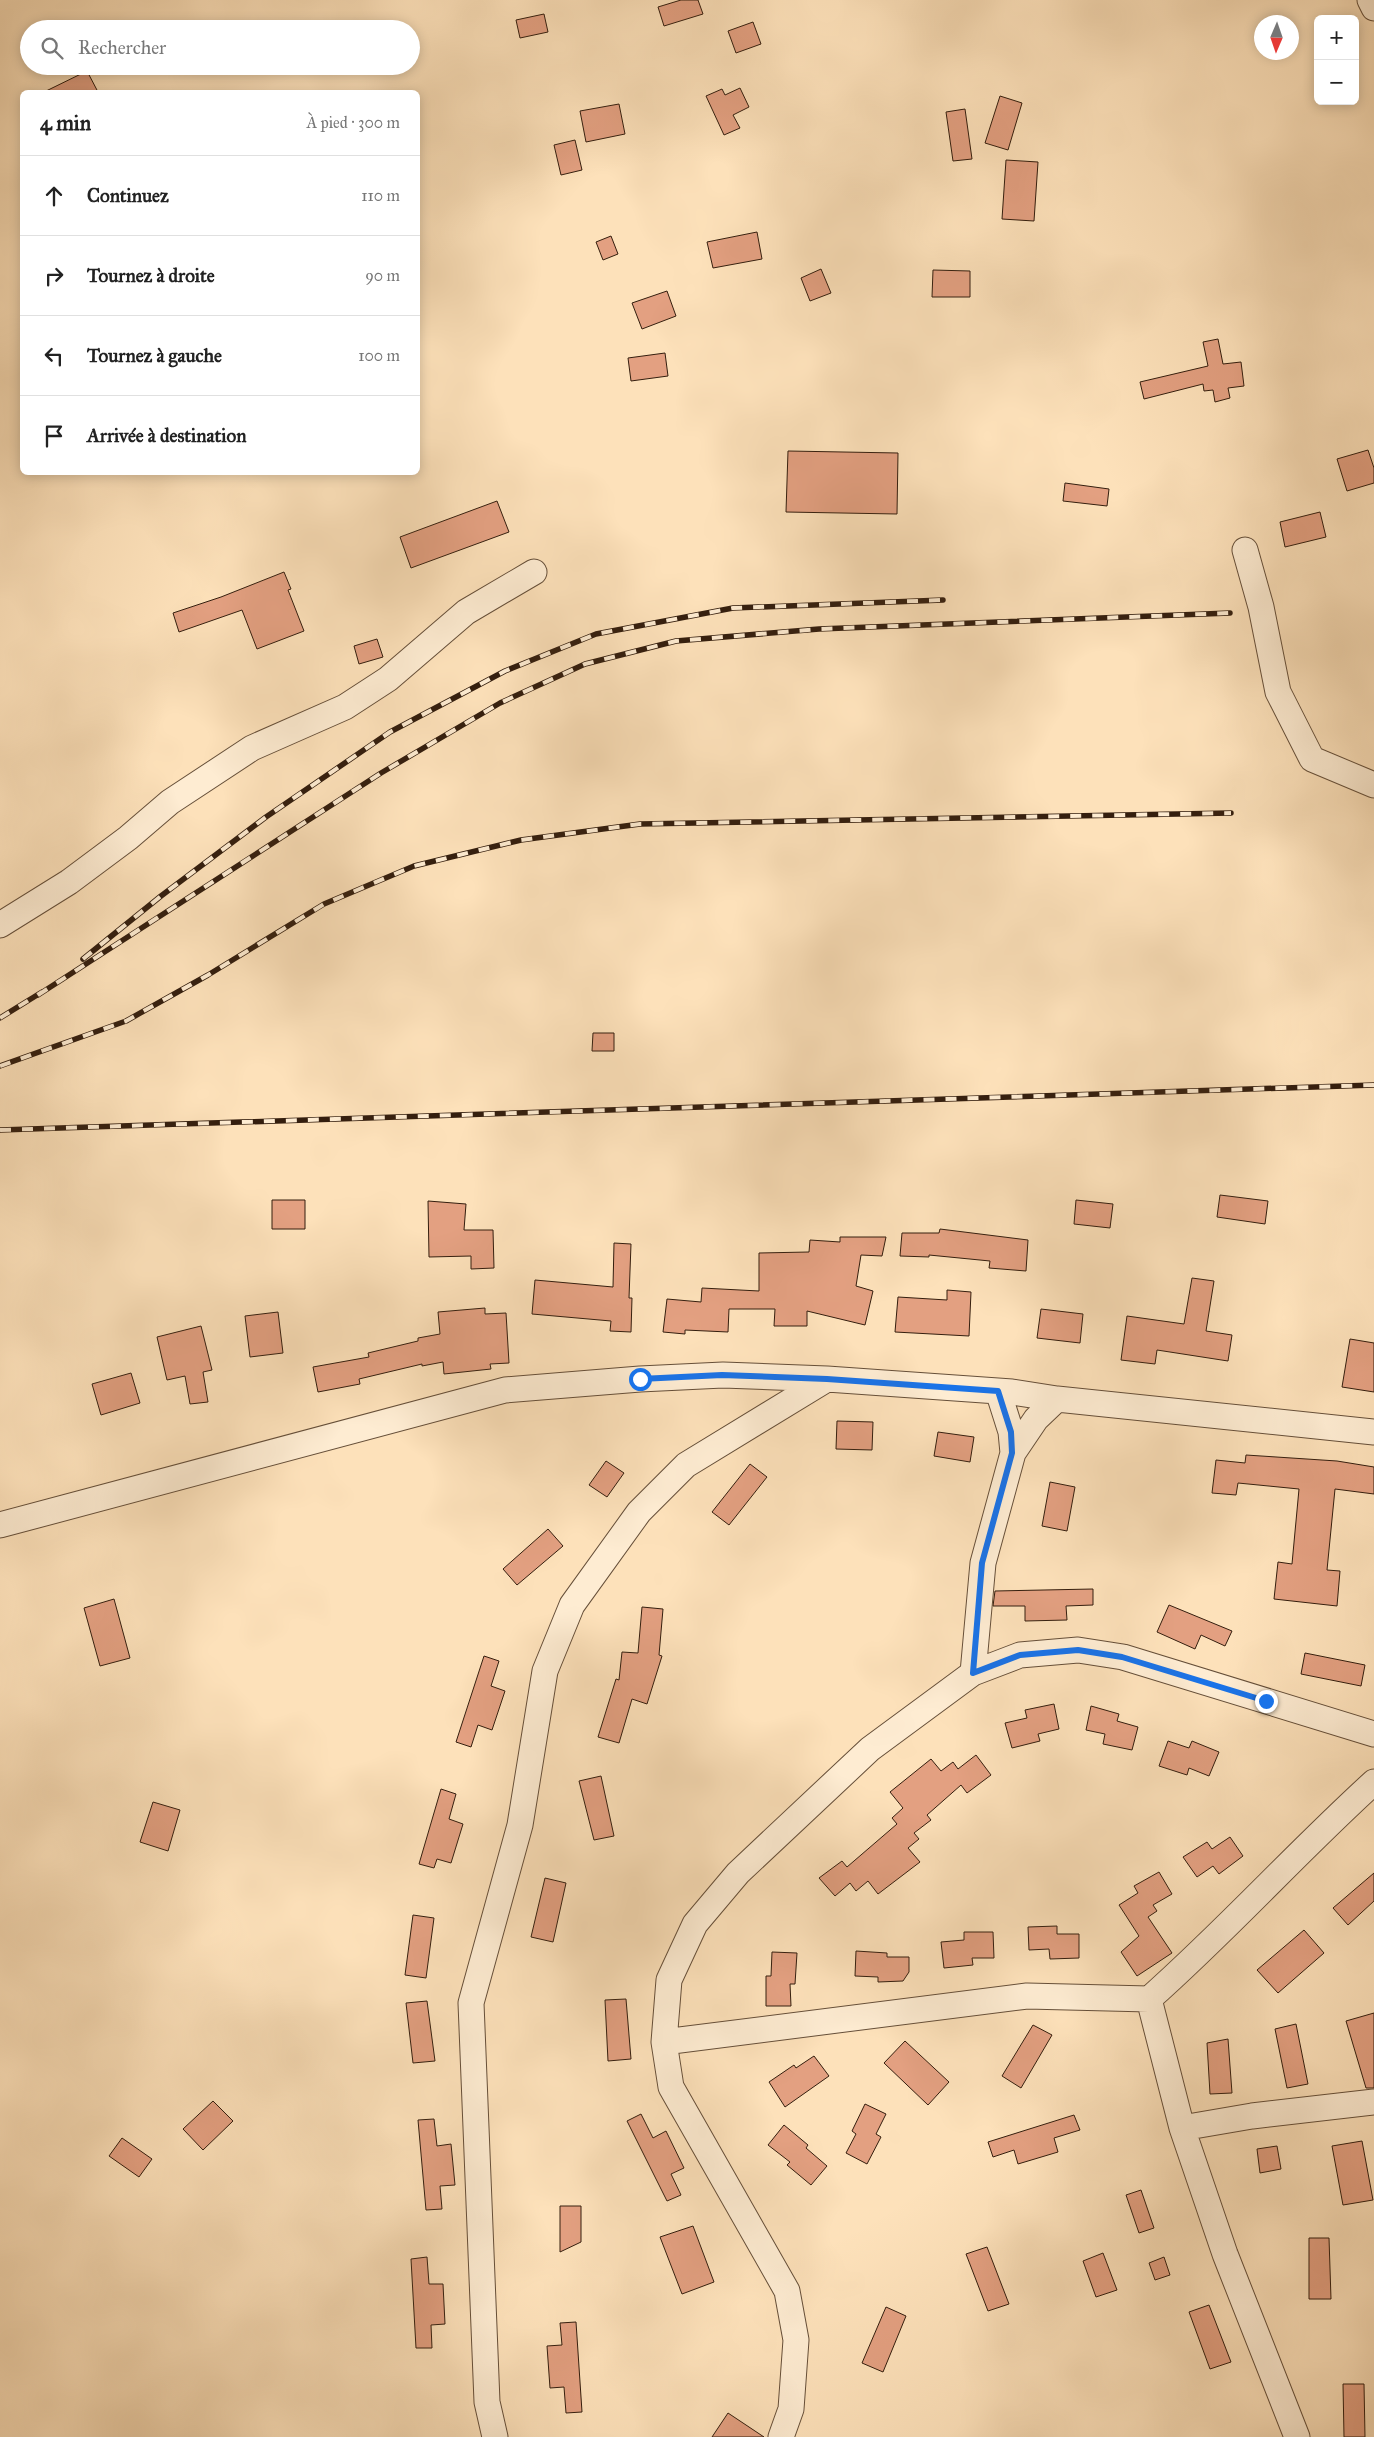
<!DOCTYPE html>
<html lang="fr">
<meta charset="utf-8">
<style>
:root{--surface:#fff;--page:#f6f6f6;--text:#222;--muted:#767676;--line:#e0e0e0}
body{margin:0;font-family:"IM FELL Great Primer",serif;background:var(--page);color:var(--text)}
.controls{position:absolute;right:15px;top:15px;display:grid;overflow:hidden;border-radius:8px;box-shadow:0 2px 12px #0003}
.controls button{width:45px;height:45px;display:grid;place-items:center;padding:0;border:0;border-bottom:1px solid var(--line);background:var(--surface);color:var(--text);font:25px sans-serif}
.compass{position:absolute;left:1254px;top:15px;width:45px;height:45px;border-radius:50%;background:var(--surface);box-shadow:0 2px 12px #0003;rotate:182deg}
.stop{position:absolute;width:15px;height:15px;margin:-11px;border:4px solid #1a73e8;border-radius:50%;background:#fff}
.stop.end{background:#1a73e8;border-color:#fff;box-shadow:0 1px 5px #0008}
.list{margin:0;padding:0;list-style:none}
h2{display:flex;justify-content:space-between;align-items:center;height:65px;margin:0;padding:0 20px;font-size:21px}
h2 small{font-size:16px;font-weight:400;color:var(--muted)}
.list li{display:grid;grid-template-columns:32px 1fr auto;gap:15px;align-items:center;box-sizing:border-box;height:80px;padding:0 20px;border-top:1px solid var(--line)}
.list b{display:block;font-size:19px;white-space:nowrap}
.list em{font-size:16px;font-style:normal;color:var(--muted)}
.icon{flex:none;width:28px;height:28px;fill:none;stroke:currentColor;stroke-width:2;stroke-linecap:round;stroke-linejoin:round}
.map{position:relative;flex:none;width:1374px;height:2437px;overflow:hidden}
.search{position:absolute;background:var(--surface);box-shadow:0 2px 12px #0003;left:20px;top:20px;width:400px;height:55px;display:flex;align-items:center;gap:12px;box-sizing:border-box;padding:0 18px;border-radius:28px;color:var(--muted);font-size:19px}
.panel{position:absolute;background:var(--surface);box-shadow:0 2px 12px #0003;left:20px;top:90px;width:400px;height:385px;border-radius:8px}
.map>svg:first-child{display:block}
.building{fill:#e3a081;stroke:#341e0e}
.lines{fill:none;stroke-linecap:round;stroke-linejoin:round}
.minor-casing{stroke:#664f39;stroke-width:27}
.minor{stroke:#feecd2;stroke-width:25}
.rail-casing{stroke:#341e0e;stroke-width:5.5}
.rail{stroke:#feecd2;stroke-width:4;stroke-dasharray:11;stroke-linecap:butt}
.route{stroke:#1a73e8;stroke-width:6}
</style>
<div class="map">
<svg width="1374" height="2437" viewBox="0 0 1374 2437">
<rect width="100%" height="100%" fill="#fde1ba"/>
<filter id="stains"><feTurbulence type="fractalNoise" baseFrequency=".004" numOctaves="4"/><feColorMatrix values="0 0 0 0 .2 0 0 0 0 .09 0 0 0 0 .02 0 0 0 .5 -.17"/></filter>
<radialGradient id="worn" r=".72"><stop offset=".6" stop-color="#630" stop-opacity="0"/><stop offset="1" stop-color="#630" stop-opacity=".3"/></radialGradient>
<path class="building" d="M681 0H698L703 14 664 26 658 7Z
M544 14 548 32 520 38 516 20Z
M753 22 761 44 736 53 728 31Z
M87 71 98 92H44Z
M740 88 749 107 733 115 740 128 724 135 706 96 722 89 725 95Z
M1000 96 1022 103 1008 150 985 143Z
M619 104 625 134 586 142 580 111Z
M965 109 972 159 953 161 946 112Z
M575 140 582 170 561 175 554 145Z
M1006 160 1038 162 1034 221 1002 219Z
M757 232 762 259 713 268 707 242Z
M611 236 618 254 603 260 596 242Z
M821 269 831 293 810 301 801 278Z
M933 270 970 271V297H932Z
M667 291 676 316 642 329 632 303Z
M1218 339 1223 364 1241 362 1244 386 1228 388 1230 398 1215 402 1213 390 1204 391 1203 384 1144 399 1140 382 1208 366 1203 342Z
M665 353 668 376 631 381 628 358Z
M1368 450 1374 468V483L1347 491 1337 459Z
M788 451 898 453 897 514 786 512Z
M1065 483 1109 489 1107 506 1063 501Z
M497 501 509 532 411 568 400 537Z
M1320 512 1326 537 1285 547 1280 522Z
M284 572 291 589 288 590 304 631 257 649 242 610 179 632 173 613 221 597Z
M377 639 383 657 359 664 354 646Z
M593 1033H614V1051H592Z
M1220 1195 1268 1201 1265 1224 1217 1217Z
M272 1200H305V1229H272Z
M1076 1200 1113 1204 1110 1228 1074 1224Z
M428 1201 466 1204 464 1230H493L494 1268 471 1269V1256L429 1257Z
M940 1229 1028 1240 1026 1271 989 1268 990 1261 929 1255V1257L900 1256 902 1233H939Z
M840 1237H886L882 1256 861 1255 856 1286 873 1291 865 1325 807 1311V1326H774L775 1309H729L728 1332 685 1330V1334L663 1332 667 1299 701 1302 702 1288 759 1291V1253L809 1252 810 1240 840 1242Z
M614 1243 631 1244 629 1298H632L631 1332 610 1331 611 1321 532 1314 535 1280 613 1287Z
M1192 1278 1214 1281 1206 1331 1232 1335 1228 1361 1157 1350 1155 1364 1121 1360 1127 1316 1184 1324Z
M947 1290 971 1292 969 1336 895 1332 898 1297 947 1300Z
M485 1308V1314L506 1313 509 1363 490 1364 491 1369 444 1374 443 1362 422 1366V1364L359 1379 360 1384 318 1392 313 1367 369 1357 368 1353 418 1341V1338L440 1334 438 1312Z
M1041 1309 1083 1314 1080 1343 1037 1338Z
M278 1312 283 1353 250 1357 245 1316Z
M201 1326 212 1370 203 1372 208 1402 190 1404 185 1376 167 1380 157 1337Z
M1350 1339 1374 1343V1392L1342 1387Z
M131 1373 140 1403 101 1415 92 1384Z
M837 1421 873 1422 872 1450 836 1449Z
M938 1432 974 1437 970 1462 934 1456Z
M1246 1455 1337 1461 1374 1467V1494L1335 1489 1327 1570 1340 1571 1337 1606 1274 1599 1278 1562 1292 1564 1299 1489 1238 1483 1236 1495 1212 1493 1216 1460 1245 1463Z
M606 1461 624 1473 607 1497 589 1485Z
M750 1464 767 1477 729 1525 712 1512Z
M1050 1482 1075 1487 1067 1531 1042 1526Z
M548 1529 563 1546 517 1585 503 1569Z
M1093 1589V1605L1066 1606 1067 1620 1025 1621V1606H993L995 1591Z
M114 1599 130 1658 100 1666 84 1608Z
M1169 1605 1232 1631 1225 1646 1201 1635 1195 1649 1157 1632Z
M642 1607 663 1609 659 1655 662 1656 647 1704 632 1699 619 1743 598 1737 616 1679 619 1680 622 1652 638 1653Z
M1305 1653 1365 1665 1361 1686 1301 1674Z
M484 1656 499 1661 491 1686 505 1691 492 1730 478 1725 471 1747 456 1742Z
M1054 1704 1059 1729 1038 1734 1040 1741 1012 1748 1005 1723 1027 1718 1025 1710Z
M1091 1706 1119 1714 1117 1721 1138 1727 1132 1750 1103 1744 1105 1734 1086 1730Z
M1168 1741 1189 1748 1192 1741 1219 1752 1209 1776 1189 1768 1187 1775 1159 1766Z
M976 1755 991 1775 967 1793 961 1785 927 1815 931 1820 914 1833 919 1839 908 1848 920 1862 878 1894 868 1881 856 1891 850 1883 835 1896 819 1878 842 1861 847 1867 897 1824 892 1818 903 1808 890 1792 931 1759 941 1771 953 1762 958 1769Z
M601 1776 614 1836 594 1840 579 1781Z
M441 1789 456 1794 449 1819 463 1824 451 1863 437 1859 434 1868 419 1864Z
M153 1802 180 1810 168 1851 140 1842Z
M1230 1837 1243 1856 1219 1874 1213 1866 1197 1877 1183 1857 1207 1842 1212 1849Z
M1159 1872 1172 1894 1153 1905 1157 1911 1148 1917 1172 1953 1137 1976 1121 1952 1139 1936 1119 1905 1138 1893 1134 1886Z
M1374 1873V1901L1348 1925 1333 1908Z
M545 1878 566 1883 553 1942 531 1937Z
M413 1915 434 1918 426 1978 405 1975Z
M1057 1926V1934H1079V1958L1050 1959 1049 1949 1029 1950 1028 1927Z
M1304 1930 1324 1953 1278 1993 1257 1970Z
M964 1932H993L994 1958H972L973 1965 944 1968 941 1942 964 1940Z
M856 1951 887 1953V1957H909V1972L903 1981 878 1982V1977L855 1976Z
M772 1952 797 1953 795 1984H790L791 2006H766V1976H771Z
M626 1999 631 2059 608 2061 605 2000Z
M427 2001 435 2061 413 2063 406 2003Z
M1374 2013V2088H1366L1346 2021Z
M1296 2024 1308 2084 1287 2088 1275 2029Z
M1033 2025 1052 2035 1021 2088 1002 2076Z
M1228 2039 1232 2093 1210 2094 1207 2043Z
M905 2041 949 2082 928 2105 884 2063Z
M814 2056 829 2076 785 2107 769 2082 794 2065 796 2068Z
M213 2101 233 2121 203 2150 183 2129Z
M865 2104 886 2114 876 2134 881 2137 867 2164 846 2153 856 2134 852 2131Z
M641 2114 653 2138 666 2131 684 2168 671 2174 681 2195 667 2201 627 2121Z
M1074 2115 1080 2130 1054 2138 1058 2152 1018 2164 1014 2150 993 2157 988 2142Z
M434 2119 437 2146 451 2144 455 2185 440 2186 442 2209 426 2210 418 2120Z
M784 2125 808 2145 806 2148 827 2166 811 2185 787 2165 790 2162 768 2145Z
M122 2138 152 2159 139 2177 109 2156Z
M1362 2141 1373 2200 1343 2205 1332 2146Z
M1277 2146 1281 2169 1260 2173 1257 2149Z
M1141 2190 1154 2228 1139 2233 1126 2195Z
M560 2206H581V2242L560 2252Z
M693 2226 714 2282 682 2294 660 2237Z
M1309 2238H1329L1331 2299H1309Z
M987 2247 1009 2304 988 2311 966 2254Z
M1103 2253 1117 2290 1096 2297 1083 2261Z
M427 2257 429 2284H443L445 2324 431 2325 432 2348H416L411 2259Z
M1164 2257 1170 2275 1155 2280 1149 2263Z
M1209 2305 1231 2362 1210 2369 1189 2312Z
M886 2307 906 2316 883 2372 862 2363Z
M576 2322 582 2412 566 2413 564 2387 550 2388 547 2346 562 2345 560 2323Z
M1343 2384H1364L1365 2437H1344Z
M728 2413 764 2437H712Z"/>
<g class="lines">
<defs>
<path id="minor" d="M1370 0 1374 8
M1245 550 1261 607 1278 692 1312 759 1374 785
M0 925 69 882 128 838 170 802 252 748 345 707 388 679 466 612 534 572
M998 1391 1011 1432 1013 1453
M0 1525 505 1390 640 1379 723 1375 827 1379 1012 1392 1057 1399 1374 1432
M973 1673 983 1563 1013 1453 1036 1419 1057 1399
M1149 1999 1182 2128 1225 2254 1297 2437
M664 2042 1027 1996 1149 1999C1227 1930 1297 1852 1374 1782
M1182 2128 1252 2116 1374 2102
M495 2437 487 2402 471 2003 520 1825 545 1671 572 1605 639 1512 686 1465 827 1379
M781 2437 791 2409 796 2340 787 2291 671 2087 664 2042 669 1980 695 1924 738 1873 870 1749 973 1673 1020 1655 1078 1650 1123 1657 1374 1734"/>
</defs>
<use href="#minor" class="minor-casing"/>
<use href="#minor" class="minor"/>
<defs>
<path id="rail" d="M83 959 161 896 266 817 390 732 505 671 596 634 733 608 943 600
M38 995 381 773 500 703 585 664 676 641 819 629 1230 613
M0 1018 42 992
M0 1066 126 1021 208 975 324 904 414 866 521 840 640 824 1231 813
M0 1130 1374 1085"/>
</defs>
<use href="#rail" class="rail-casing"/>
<use href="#rail" class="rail"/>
</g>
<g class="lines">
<path class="route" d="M640 1379 722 1375 827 1379 998 1391 1011 1432 1012 1453 982 1563 973 1673 1020 1655 1078 1650 1122 1657 1266 1701"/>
</g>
<rect width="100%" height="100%" filter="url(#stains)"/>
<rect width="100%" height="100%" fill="url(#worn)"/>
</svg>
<div class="controls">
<button>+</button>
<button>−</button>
</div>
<svg class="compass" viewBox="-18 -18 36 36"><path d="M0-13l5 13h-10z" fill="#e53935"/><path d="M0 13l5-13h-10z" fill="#767676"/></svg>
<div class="stop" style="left:640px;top:1379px"></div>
<div class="stop end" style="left:1266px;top:1701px"></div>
<div class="search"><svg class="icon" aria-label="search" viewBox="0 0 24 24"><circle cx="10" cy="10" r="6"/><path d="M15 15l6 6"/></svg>Rechercher</div>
<section class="panel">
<h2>4 min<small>À pied · 300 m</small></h2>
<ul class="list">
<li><svg class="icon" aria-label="ahead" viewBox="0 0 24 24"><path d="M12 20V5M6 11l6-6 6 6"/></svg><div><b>Continuez</b></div><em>110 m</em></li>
<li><svg class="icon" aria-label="right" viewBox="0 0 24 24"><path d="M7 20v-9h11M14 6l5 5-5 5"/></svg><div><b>Tournez à droite</b></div><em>90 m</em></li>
<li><svg class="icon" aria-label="left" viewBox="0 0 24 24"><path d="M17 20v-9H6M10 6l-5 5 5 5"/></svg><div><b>Tournez à gauche</b></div><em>100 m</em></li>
<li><svg class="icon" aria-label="arrive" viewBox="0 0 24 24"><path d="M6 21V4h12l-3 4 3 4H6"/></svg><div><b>Arrivée à destination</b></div></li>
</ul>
</section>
</div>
